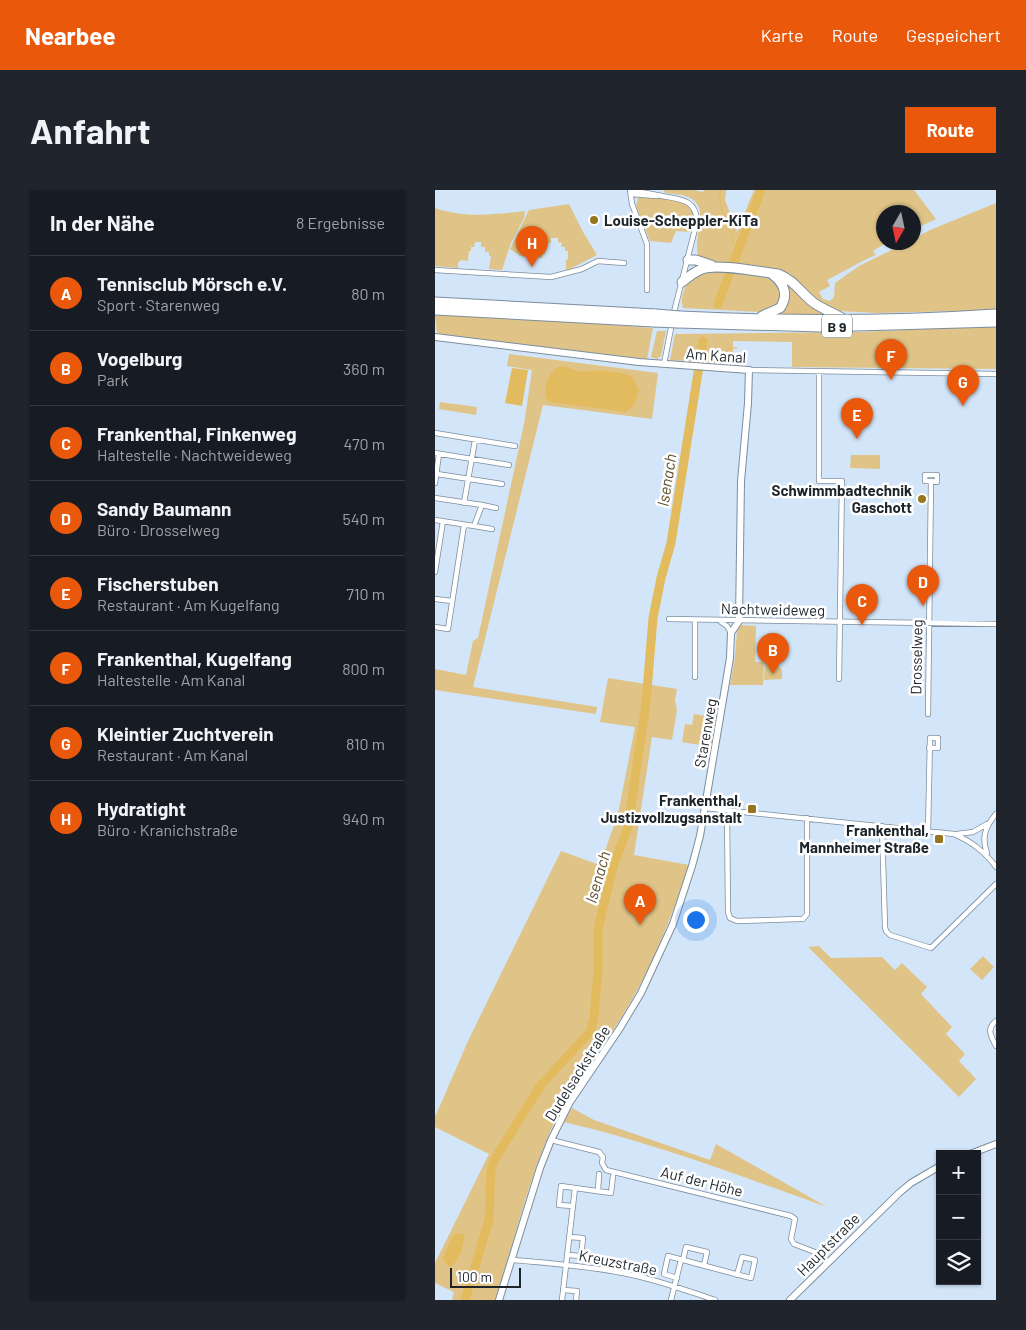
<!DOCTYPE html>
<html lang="de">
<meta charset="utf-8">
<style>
:root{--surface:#171b24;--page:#20242c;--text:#f1f3f6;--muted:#9ea1a6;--line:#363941;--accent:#ea580c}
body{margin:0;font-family:Barlow,sans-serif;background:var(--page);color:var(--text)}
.controls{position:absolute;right:15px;bottom:15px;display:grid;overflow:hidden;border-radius:0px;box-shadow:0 1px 4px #0004}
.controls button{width:45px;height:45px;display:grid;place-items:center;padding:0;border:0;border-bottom:1px solid var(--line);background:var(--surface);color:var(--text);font:25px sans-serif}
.compass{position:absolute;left:441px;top:15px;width:45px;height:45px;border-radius:50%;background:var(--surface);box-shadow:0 1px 4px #0004;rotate:189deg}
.scale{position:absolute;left:15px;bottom:12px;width:71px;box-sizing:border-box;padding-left:5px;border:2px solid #1d242a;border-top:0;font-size:14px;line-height:18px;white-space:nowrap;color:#1d242a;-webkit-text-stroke:4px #fff;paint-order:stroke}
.you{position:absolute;left:260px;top:729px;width:18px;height:18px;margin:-12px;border:4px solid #fff;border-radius:50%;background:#1a73e8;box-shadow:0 0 0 8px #1a73e833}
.badge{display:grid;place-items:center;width:32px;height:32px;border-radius:50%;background:var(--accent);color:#fff;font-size:16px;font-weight:700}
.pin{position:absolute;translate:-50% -41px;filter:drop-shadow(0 1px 2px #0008)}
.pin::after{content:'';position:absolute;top:26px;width:18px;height:15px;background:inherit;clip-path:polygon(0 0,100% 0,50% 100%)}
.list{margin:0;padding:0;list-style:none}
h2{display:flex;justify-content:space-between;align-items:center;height:65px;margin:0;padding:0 20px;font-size:21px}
h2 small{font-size:16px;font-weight:400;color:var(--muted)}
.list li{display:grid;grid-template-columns:32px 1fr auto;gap:15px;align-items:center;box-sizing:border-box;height:75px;padding:0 20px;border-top:1px solid var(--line)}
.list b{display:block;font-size:19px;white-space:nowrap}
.list p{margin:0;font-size:16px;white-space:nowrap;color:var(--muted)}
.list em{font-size:16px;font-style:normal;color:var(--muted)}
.icon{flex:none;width:28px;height:28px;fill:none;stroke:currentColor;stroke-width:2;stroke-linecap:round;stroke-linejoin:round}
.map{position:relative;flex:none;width:561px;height:1110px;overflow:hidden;border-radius:0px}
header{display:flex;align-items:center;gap:30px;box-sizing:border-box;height:70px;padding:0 25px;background:var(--accent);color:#fff}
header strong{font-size:24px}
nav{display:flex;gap:28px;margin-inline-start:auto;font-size:18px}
.intro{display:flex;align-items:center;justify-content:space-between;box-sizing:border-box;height:120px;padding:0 30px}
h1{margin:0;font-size:35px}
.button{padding:12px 22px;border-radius:0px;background:var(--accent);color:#fff;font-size:18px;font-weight:700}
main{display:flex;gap:30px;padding:0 30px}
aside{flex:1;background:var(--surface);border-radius:0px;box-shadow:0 1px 4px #0004}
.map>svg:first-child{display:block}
.green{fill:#e0c487}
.water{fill:#e3bb5f}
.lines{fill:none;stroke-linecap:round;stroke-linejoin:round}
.stream{stroke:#e3bb5f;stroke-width:1}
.river{stroke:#e3bb5f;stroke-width:9}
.street-casing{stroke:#7c8d9e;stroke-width:6}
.secondary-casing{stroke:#7c8d9e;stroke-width:8}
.highway-casing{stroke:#7c8d9e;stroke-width:11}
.street{stroke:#fff;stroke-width:4.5}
.secondary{stroke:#fff;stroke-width:6}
.highway{stroke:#fff;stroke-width:9}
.highway-bridge-casing{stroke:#7c8d9e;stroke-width:11;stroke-linecap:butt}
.highway-bridge{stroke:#fff;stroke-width:9}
.poi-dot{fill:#97751e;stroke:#fff;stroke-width:2}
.labels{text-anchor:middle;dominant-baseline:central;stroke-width:5;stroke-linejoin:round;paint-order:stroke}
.shield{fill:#fff;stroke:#61666a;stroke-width:1}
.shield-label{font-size:14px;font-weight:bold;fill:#1d242a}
.poi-label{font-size:15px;font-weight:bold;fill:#1d242a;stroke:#fff;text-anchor:end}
.street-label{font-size:15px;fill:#1d242a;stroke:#fff}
.water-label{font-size:16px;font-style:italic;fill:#5c4b25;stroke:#fff}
</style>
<header>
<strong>Nearbee</strong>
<nav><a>Karte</a><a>Route</a><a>Gespeichert</a></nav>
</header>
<div class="intro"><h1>Anfahrt</h1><a class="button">Route</a></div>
<main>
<aside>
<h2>In der Nähe<small>8 Ergebnisse</small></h2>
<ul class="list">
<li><span class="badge">A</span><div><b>Tennisclub Mörsch e.V.</b><p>Sport · Starenweg</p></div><em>80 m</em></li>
<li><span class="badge">B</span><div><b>Vogelburg</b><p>Park</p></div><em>360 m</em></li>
<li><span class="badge">C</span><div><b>Frankenthal, Finkenweg</b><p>Haltestelle · Nachtweideweg</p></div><em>470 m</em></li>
<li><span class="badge">D</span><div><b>Sandy Baumann</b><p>Büro · Drosselweg</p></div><em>540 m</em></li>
<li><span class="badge">E</span><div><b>Fischerstuben</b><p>Restaurant · Am Kugelfang</p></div><em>710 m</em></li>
<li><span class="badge">F</span><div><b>Frankenthal, Kugelfang</b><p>Haltestelle · Am Kanal</p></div><em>800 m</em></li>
<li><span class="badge">G</span><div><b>Kleintier Zuchtverein</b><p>Restaurant · Am Kanal</p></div><em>810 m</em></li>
<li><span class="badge">H</span><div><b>Hydratight</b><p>Büro · Kranichstraße</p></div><em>940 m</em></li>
</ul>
</aside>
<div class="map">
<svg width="561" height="1110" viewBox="0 0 561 1110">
<rect width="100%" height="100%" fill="#d3e5f8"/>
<path class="green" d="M229 0H258L268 2 269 0H291L290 10 302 42 319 0H479L501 29 479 39 478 22H448V52L451 53 438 61 441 65C424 72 408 82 392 90L395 96 384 102 388 109 395 111 399 107 400 93 424 76 471 53 478 52 479 49 495 40 561 13V120L442 123 403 121 382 111 357 86 337 80 283 75 264 67C255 48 280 15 250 6 244 4 236 4 230 3Z
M208 7C224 9 248 7 258 21V32L256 42 241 41 236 53 215 51 201 16 203 8Z
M134 14 148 42 162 65 131 81V70L133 69V61H130V57H126L127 53 123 52V48H116V53H113V56H110V64H108L107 68 85 66 75 59 94 20Z
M0 18C29 28 60 25 90 21L89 28 76 53 67 80 54 79 56 66H54V62H50V57H46V52H40L39 57H36V61H34L33 71 26 70 23 73V78L0 76Z
M279 80C294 81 339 80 346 96 349 102 347 108 345 115L325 122 248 118C244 106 251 95 257 86Z
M345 87 394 124H342L350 116Z
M12 124 127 131 218 138 212 169 7 146 2 142 0 126Z
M561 136V179L357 177V152L298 151V174L235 170 240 144 424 142Z
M222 141H231L226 166 222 169 216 167Z
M74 164 223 183 217 229 108 215 38 497 162 517 161 524 0 500V479L31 485 38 451 43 448 89 234 97 180 72 176Z
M5 212 42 217 41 225 4 219Z
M416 265H445V279L415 278Z
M306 435 321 436 320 472H329L328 495H295L300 467 302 441Z
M330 472H341L347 480V489L329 490Z
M173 488 242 499 240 510 242 520 237 550 217 547 199 665 254 675C236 729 216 780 186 828 168 857 145 883 129 913 96 975 82 1044 60 1110H17L19 1102 0 1093V1073L54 964 0 937V927L33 851 126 661 165 675 183 624 200 537 165 532Z
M259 524 281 528 277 557 247 552 250 534 257 535Z
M384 756 396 768 447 767 460 780 467 773 492 797 486 804 517 837 511 844 530 864 524 871 541 889 524 907 373 757Z
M548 766 559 777 547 790 535 779Z
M137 918 159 930 275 970 281 954 392 1017C306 986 219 953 129 932Z"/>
<path class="water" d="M128 176 146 182 166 180 192 184 198 188 204 200 200 214 191 222 114 212C105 204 113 178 128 176Z
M77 178 93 180 87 216 70 213Z
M21 1043 30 1045C28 1056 25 1072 14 1077L8 1070V1068L15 1051Z"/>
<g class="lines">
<path class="stream" d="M285 0V14L302 63
M265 168 288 164 295 158H302"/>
<path class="river" d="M283 114 326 0
M30 1110 54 1030 56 980 59 970 106 895 155 842 159 828 163 779V739L178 677 193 637 211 513 218 428 226 388 236 353 268 151"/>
<defs>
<path id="street" d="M195 0 197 14 212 54V100
M196 0C206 2 217 4 227 6 244 9 261 9 262 31L238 126
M196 4 222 6
M0 80 116 87 147 79 163 71 189 73
M229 174 237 133
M314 180 561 184
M384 182V291H407L404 489
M0 243 80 256
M0 263 74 275
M2 284 67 294
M0 293 4 264
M0 308 47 315
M29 313 40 250
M0 330 39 336
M57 339 39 336 47 315 61 318
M0 382 8 331
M0 409 17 411
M234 429 561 434
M286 432 292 436 296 443
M0 437 13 439 29 335
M260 487V431
M493 524 496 291 502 292V285H490V291H496
M270 618 519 644C537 652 549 661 561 677
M292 620 293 722 295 728 302 731 364 729H368L372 724V628
M447 636 450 737 451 741 455 745 496 758 561 694
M493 642 495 548H503V558H494
M522 644 538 642 552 634
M552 663C546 647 551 636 561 624
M561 831C551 839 556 846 561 856
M116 950 164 962 168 967 167 973 171 980 356 1026 360 1029 356 1049 359 1054 385 1064 393 1073
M163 1001 164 984
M138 1016 124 1015 126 996 140 998
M133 1065 146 1066 148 1048 134 1047
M78 1070C115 1073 152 1076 188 1083 220 1089 250 1100 280 1110
M248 1070 251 1057 272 1062 269 1075
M242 1088 229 1084 233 1066C260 1073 288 1081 316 1088L320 1070 307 1067 302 1085
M128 1100 142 1101 141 1110
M127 1110 140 998 176 1003 178 986
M236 1110 246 1070"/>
<path id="secondary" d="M0 147 204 172 314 180 313 213 306 291 304 431 296 443 295 468 290 498 265 646 257 676 238 734 206 803 185 838 135 912 116 950 105 978 64 1110
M535 964 561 954
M355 1110 464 1003 476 993 505 976"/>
<path id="highway" d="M253 70H261L276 75
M247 92C253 87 259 82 267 79 282 73 325 82 343 84 359 90 366 103 379 113 388 119 398 123 407 128
M0 112 221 124
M0 120 219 132
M245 126C350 131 456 131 561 124
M327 126 345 118C354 105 349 93 337 84
M243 133 386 137 561 132"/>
</defs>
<use href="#street" class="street-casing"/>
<use href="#secondary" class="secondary-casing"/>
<use href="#highway" class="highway-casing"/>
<use href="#street" class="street"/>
<use href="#secondary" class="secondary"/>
<use href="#highway" class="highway"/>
<defs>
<path id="highway-bridge" d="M221 124 245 126
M219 132 243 133"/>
</defs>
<use href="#highway-bridge" class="highway-bridge-casing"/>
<use href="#highway-bridge" class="highway-bridge"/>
</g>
<g class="poi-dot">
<circle cx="159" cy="30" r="5"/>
<circle cx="487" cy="309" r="5"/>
<rect x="312" y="614" width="10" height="10" rx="2.5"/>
<rect x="499" y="644" width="10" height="10" rx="2.5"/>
</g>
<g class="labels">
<rect class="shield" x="387" y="124.5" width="30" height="23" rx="4"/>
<g class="shield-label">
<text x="402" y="136">B 9</text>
</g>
<g class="poi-label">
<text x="169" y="30" text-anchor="start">Louise-Scheppler-KiTa</text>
<text x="477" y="300">Schwimmbadtechnik<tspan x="477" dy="17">Gaschott</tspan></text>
<text x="307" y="610">Frankenthal,<tspan x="307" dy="17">Justizvollzugsanstalt</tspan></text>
<text x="494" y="640">Frankenthal,<tspan x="494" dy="17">Mannheimer Straße</tspan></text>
</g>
<g class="street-label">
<text transform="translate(281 165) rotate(4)">Am Kanal</text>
<text transform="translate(338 419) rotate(1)">Nachtweideweg</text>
<text transform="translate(481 467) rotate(-89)">Drosselweg</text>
<text transform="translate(270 543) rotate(-80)">Starenweg</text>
<text transform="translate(142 883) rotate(-58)">Dudelsackstraße</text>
<text transform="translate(267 991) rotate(14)">Auf der Höhe</text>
<text transform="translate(393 1054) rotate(-45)">Hauptstraße</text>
<text transform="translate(183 1072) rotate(11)">Kreuzstraße</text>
</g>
<g class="water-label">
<text transform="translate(231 290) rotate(-81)">Isenach</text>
<text transform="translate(162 687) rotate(-74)">Isenach</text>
</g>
</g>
</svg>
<div class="controls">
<button>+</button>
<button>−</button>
<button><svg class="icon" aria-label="layers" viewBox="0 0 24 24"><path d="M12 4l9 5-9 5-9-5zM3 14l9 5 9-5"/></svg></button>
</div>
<svg class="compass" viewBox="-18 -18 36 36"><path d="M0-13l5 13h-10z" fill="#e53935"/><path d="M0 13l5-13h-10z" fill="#9ea1a6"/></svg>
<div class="scale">100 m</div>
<div class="you"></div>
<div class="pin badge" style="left:205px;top:735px">A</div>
<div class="pin badge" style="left:338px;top:484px">B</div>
<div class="pin badge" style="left:427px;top:435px">C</div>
<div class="pin badge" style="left:488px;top:416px">D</div>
<div class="pin badge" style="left:422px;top:249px">E</div>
<div class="pin badge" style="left:456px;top:190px">F</div>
<div class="pin badge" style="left:528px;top:216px">G</div>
<div class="pin badge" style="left:97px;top:77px">H</div>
</div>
</main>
